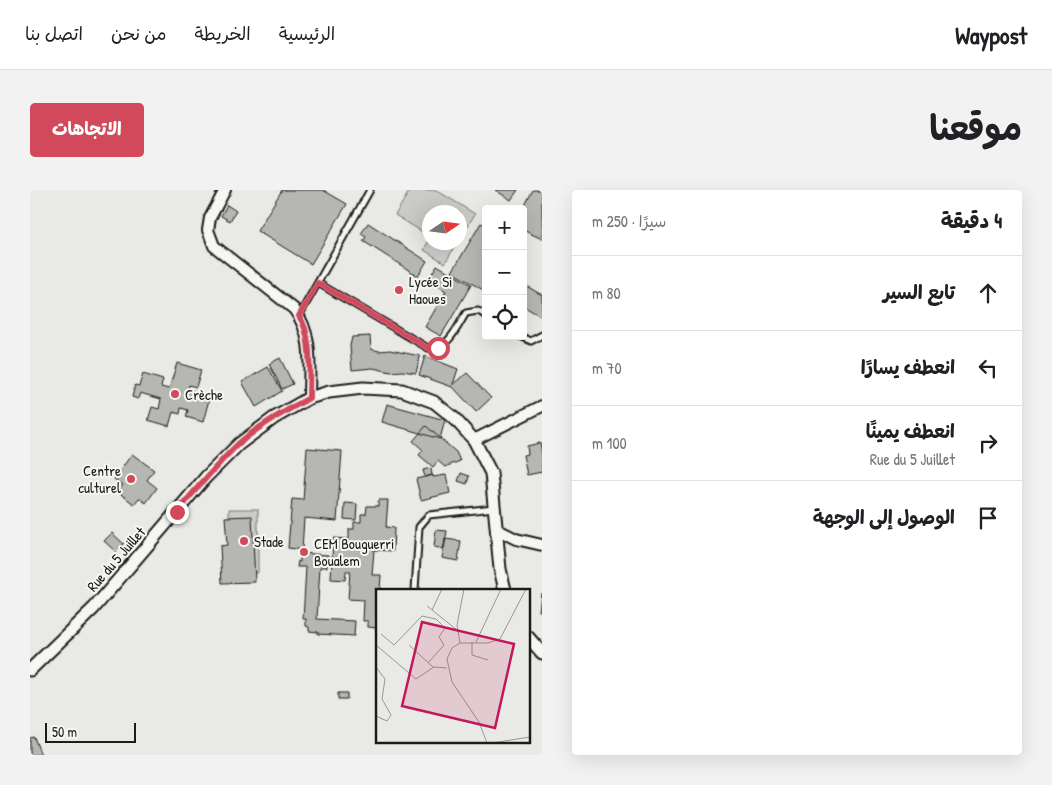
<!DOCTYPE html>
<html lang="ar">
<meta charset="utf-8">
<style>
:root{--surface:#fff;--page:#f2f2f2;--text:#202124;--muted:#757577;--line:#e0e0e0;--accent:#d1495b}
body{margin:0;font-family:"Patrick Hand","Playpen Sans Arabic",sans-serif;background:var(--page);color:var(--text);direction:rtl}
.controls{position:absolute;right:15px;top:15px;display:grid;overflow:hidden;border-radius:5px;box-shadow:0 5px 20px #0002}
.controls button{width:45px;height:45px;display:grid;place-items:center;padding:0;border:0;border-bottom:1px solid var(--line);background:var(--surface);color:var(--text);font:25px sans-serif}
.compass{position:absolute;left:392px;top:15px;width:45px;height:45px;border-radius:50%;background:var(--surface);box-shadow:0 5px 20px #0002;rotate:77deg}
.scale{position:absolute;left:15px;bottom:12px;width:91px;box-sizing:border-box;padding-left:5px;border:2px solid #1c1c1c;border-top:0;font-size:14px;line-height:18px;white-space:nowrap;color:#1c1c1c;-webkit-text-stroke:4px #f6f6f2;paint-order:stroke}
.stop{position:absolute;width:15px;height:15px;margin:-11px;border:4px solid #d1495b;border-radius:50%;background:#fff}
.stop.end{background:#d1495b;border-color:#fff;box-shadow:0 1px 5px #0008}
.list{margin:0;padding:0;list-style:none}
h2{display:flex;justify-content:space-between;align-items:center;height:65px;margin:0;padding:0 20px;font-size:21px}
h2 small{font-size:16px;font-weight:400;color:var(--muted)}
.list li{display:grid;grid-template-columns:32px 1fr auto;gap:15px;align-items:center;box-sizing:border-box;height:75px;padding:0 20px;border-top:1px solid var(--line)}
.list b{display:block;font-size:19px;white-space:nowrap}
.list p{margin:0;font-size:16px;white-space:nowrap;color:var(--muted)}
.list em{font-size:16px;font-style:normal;color:var(--muted)}
.icon{flex:none;width:28px;height:28px;fill:none;stroke:currentColor;stroke-width:2;stroke-linecap:round;stroke-linejoin:round}
.map{position:relative;flex:none;width:512px;height:565px;overflow:hidden;direction:ltr;border-radius:5px}
header{display:flex;align-items:center;gap:30px;box-sizing:border-box;height:70px;padding:0 25px;background:var(--surface);border-bottom:1px solid var(--line)}
header strong{font-size:24px}
nav{display:flex;gap:28px;margin-inline-start:auto;font-size:18px}
.intro{display:flex;align-items:center;justify-content:space-between;box-sizing:border-box;height:120px;padding:0 30px}
h1{margin:0;font-size:35px}
.button{padding:12px 22px;border-radius:5px;background:var(--accent);color:#fff;font-size:18px;font-weight:700}
main{display:flex;gap:30px;padding:0 30px}
aside{flex:1;background:var(--surface);border-radius:5px;box-shadow:0 5px 20px #0002}
.map>svg:first-child{display:block}
.pitch{fill:#cbcbc7;stroke:#747472}
.building{fill:#b6b6b3;stroke:#1c1c1c}
.lines{fill:none;stroke-linecap:round;stroke-linejoin:round}
.service-casing{stroke:#1c1c1c;stroke-width:9}
.minor-casing{stroke:#1c1c1c;stroke-width:14}
.tertiary-casing{stroke:#1c1c1c;stroke-width:15}
.service{stroke:#f6f6f2;stroke-width:5}
.minor{stroke:#f6f6f2;stroke-width:10}
.tertiary{stroke:#f6f6f2;stroke-width:11}
.route{stroke:#d1495b;stroke-width:6}
.poi-dot{fill:#d1495b;stroke:#f6f6f2;stroke-width:2}
.labels{text-anchor:middle;dominant-baseline:central;stroke-width:4;stroke-linejoin:round;paint-order:stroke}
.poi-label{font-size:15px;fill:#1c1c1c;stroke:#f6f6f2;text-anchor:start}
.street-label{font-size:15px;fill:#1c1c1c;stroke:#f6f6f2}
.inset-road{fill:none;stroke:#979795;stroke-width:1}
.view{fill:#c2185b;fill-opacity:0.15;stroke:#c2185b;stroke-width:2.5}
.inset-edge{fill:none;stroke:#1c1c1c;stroke-width:2.5}
</style>
<header>
<strong>Waypost</strong>
<nav><a>الرئيسية</a><a>الخريطة</a><a>من نحن</a><a>اتصل بنا</a></nav>
</header>
<div class="intro"><h1>موقعنا</h1><a class="button">الاتجاهات</a></div>
<main>
<aside>
<h2>4 دقيقة<small>سيرًا · 250 m</small></h2>
<ul class="list">
<li><svg class="icon" aria-label="ahead" viewBox="0 0 24 24"><path d="M12 20V5M6 11l6-6 6 6"/></svg><div><b>تابع السير</b></div><em>80 m</em></li>
<li><svg class="icon" aria-label="left" viewBox="0 0 24 24"><path d="M17 20v-9H6M10 6l-5 5 5 5"/></svg><div><b>انعطف يسارًا</b></div><em>70 m</em></li>
<li><svg class="icon" aria-label="right" viewBox="0 0 24 24"><path d="M7 20v-9h11M14 6l5 5-5 5"/></svg><div><b>انعطف يمينًا</b><p>Rue du 5 Juillet</p></div><em>100 m</em></li>
<li><svg class="icon" aria-label="arrive" viewBox="0 0 24 24"><path d="M6 21V4h12l-3 4 3 4H6"/></svg><div><b>الوصول إلى الوجهة</b></div></li>
</ul>
</aside>
<div class="map">
<svg width="512" height="565" viewBox="0 0 512 565">
<rect width="100%" height="100%" fill="#e9e9e5"/>
<filter id="ink" filterUnits="userSpaceOnUse"><feTurbulence type="fractalNoise" baseFrequency=".02" numOctaves="2"/><feDisplacementMap in="SourceGraphic" scale="10" xChannelSelector="R" yChannelSelector="G"/><feConvolveMatrix kernelMatrix="1 2 1 2 8 2 1 2 1" color-interpolation-filters="sRGB"/></filter>
<g filter="url(#ink)">
<path class="pitch" d="M380 0H406L445 24 430 49V22H400L399 46 365 25Z
M399 50 400 52 427 53 415 73 394 60Z
M199 319H228V383H199Z"/>
<path class="building" d="M252 0H293L317 14 281 74 227 41Z
M465 0H488L481 10Z
M503 0H512V49L493 40V19Z
M197 15 206 21 200 31 191 26Z
M338 33 397 71 388 86 333 51 336 47 331 44Z
M451 33 456 36 455 101 422 82Z
M407 75 441 95 411 146 395 137 416 101 398 90Z
M493 94 512 105V127L493 116Z
M340 146 341 159 349 161 360 160 390 166 386 183 372 181 361 182 343 178 322 180 320 156 322 147Z
M395 166 428 179 422 197 389 185Z
M250 168 263 194 252 199 239 174Z
M147 173 171 180 166 197 159 195 158 199 180 206 173 232 156 227 158 220 151 218 150 224 143 222 139 236 118 230 122 217 129 219 131 209 110 203 108 209 102 207 105 195 109 196 113 184 133 190 131 197 139 199Z
M238 177 252 201 226 217 212 192Z
M437 183 461 208 446 222 422 196Z
M357 214 415 230 410 249 352 232Z
M396 236 426 262 430 271 415 277 408 271 403 277 389 265 393 260 383 251Z
M510 253 512 264V282L497 285 493 265 498 264 497 256Z
M277 258 312 261 307 331 274 328 272 360 258 358 262 309 273 310Z
M102 264 124 280 117 290 127 298 116 313 109 308 104 314 88 302 93 295 84 289Z
M401 278 402 285 395 287 393 280Z
M431 283 439 286 437 294 428 291Z
M403 285V287L416 285 420 303 391 310 386 289Z
M348 310H358L356 337 364 338 363 361 344 360 342 385H351L350 400H347V438L338 437V431H333L334 410 318 409 320 381H316L315 390 301 389 303 348 319 349V339H324V332H331V324H336L337 316H348Z
M315 313 327 314 326 330 314 329Z
M222 326 225 392 192 393 190 356 197 355 195 327Z
M406 340 417 341 414 359 404 357Z
M82 343 94 354 86 362 74 351Z
M415 349 431 351 428 371 412 368Z
M270 363 298 365 297 377H290L287 429 325 431 324 446 288 444V442L279 441V437L276 436V429H273L276 377H267L268 371 270 372Z
M511 403 512 404V421H509Z
M308 503H317V509H308Z
M4 547 11 565H0V548Z"/>
<g class="lines">
<defs>
<path id="service" d="M288 93 398 158C419 159 426 139 436 123L448 121 456 125
M269 126 340 0
M490 146 501 151 512 145
M385 400 389 337 399 325 464 318"/>
<path id="minor" d="M195 0 180 28 178 40 184 56 264 119C284 145 279 177 279 208
M444 250 512 216
M466 339 486 349 512 355"/>
<path id="tertiary" d="M498 447 512 463
M0 480 64 418 176 287 209 254 244 228 279 208 299 202 333 198 372 200 404 212 424 228 444 250 461 283 470 379 475 400"/>
</defs>
<use href="#service" class="service-casing"/>
<use href="#minor" class="minor-casing"/>
<use href="#tertiary" class="tertiary-casing"/>
<use href="#service" class="service"/>
<use href="#minor" class="minor"/>
<use href="#tertiary" class="tertiary"/>
</g>
</g>
<g class="lines" filter="url(#ink)">
<path class="route" d="M147 322C166 299 186 276 207 255 228 236 254 222 279 208 279 185 283 145 269 126L288 93 398 158H408"/>
</g>
<g class="poi-dot">
<circle cx="369" cy="100" r="5"/>
<circle cx="145" cy="204" r="5"/>
<circle cx="101" cy="289" r="5"/>
<circle cx="214" cy="351" r="5"/>
<circle cx="274" cy="362" r="5"/>
</g>
<g class="labels">
<g class="poi-label">
<text x="379" y="91">Lycée Si<tspan x="379" dy="17">Haoues</tspan></text>
<text x="155" y="204">Crèche</text>
<text x="91" y="280" text-anchor="end">Centre<tspan x="91" dy="17">culturel</tspan></text>
<text x="224" y="351">Stade</text>
<text x="284" y="353">CEM Bouguerri<tspan x="284" dy="17">Boualem</tspan></text>
</g>
<g class="street-label">
<text transform="translate(86 369) rotate(-49)">Rue du 5 Juillet</text>
</g>
</g>
<g transform="translate(346 399)">
<rect width="154" height="154" fill="#e9e9e5"/>
<path class="inset-road" d="M51 17 81 41M56 21 66 0M5 45 18 56 46 27 60 30 69 39 63 48 68 56 52 74M96 53V66L112 71M100 53 125 0M84 54 81 36 88 0M0 56 40 90 58 78 71 79M33 56 57 78M0 78 9 90 6 110 15 126 11 132 0 127M111 154 103 133 76 93 71 70 76 59 84 54H112L124 50 150 0M116 154 154 148"/>
<path class="view" d="M46 33 138 55 119 139 26 117Z"/>
<rect width="154" height="154" class="inset-edge"/>
</g>
</svg>
<div class="controls">
<button>+</button>
<button>−</button>
<button><svg class="icon" aria-label="locate" viewBox="0 0 24 24"><circle cx="12" cy="12" r="6"/><path d="M12 2v4M12 18v4M2 12h4M18 12h4"/></svg></button>
</div>
<svg class="compass" viewBox="-18 -18 36 36"><path d="M0-13l5 13h-10z" fill="#e53935"/><path d="M0 13l5-13h-10z" fill="#757577"/></svg>
<div class="scale">50 m</div>
<div class="stop" style="left:408px;top:158px"></div>
<div class="stop end" style="left:147px;top:322px"></div>
</div>
</main>
